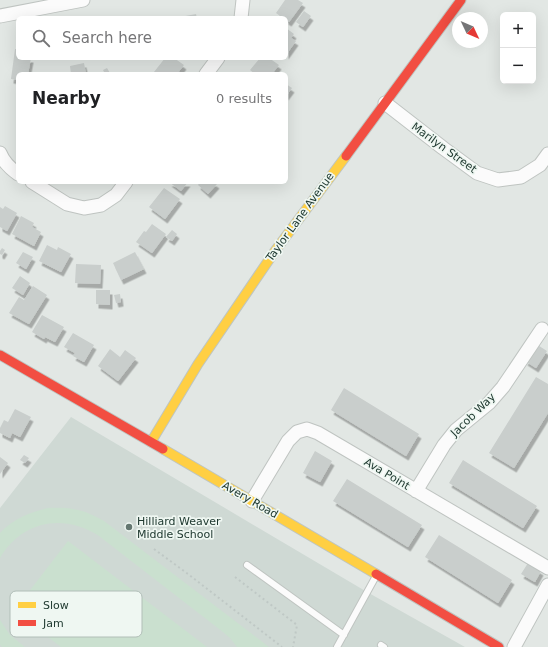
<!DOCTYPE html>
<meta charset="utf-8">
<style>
:root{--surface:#fff;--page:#f6f6f6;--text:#202124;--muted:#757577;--line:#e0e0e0}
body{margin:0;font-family:"DejaVu Sans",sans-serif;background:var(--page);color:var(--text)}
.controls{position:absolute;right:12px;top:12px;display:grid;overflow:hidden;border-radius:6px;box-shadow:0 4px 16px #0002}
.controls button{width:36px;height:36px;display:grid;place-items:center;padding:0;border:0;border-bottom:1px solid var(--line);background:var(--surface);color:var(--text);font:20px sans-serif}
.compass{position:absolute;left:452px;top:12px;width:36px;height:36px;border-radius:50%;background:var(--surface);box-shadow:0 4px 16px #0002;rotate:134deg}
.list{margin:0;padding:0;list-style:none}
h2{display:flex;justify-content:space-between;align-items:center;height:52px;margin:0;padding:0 16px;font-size:17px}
h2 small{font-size:13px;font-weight:400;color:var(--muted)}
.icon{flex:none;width:22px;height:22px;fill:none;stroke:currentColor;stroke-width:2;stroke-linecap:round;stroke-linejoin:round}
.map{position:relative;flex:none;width:548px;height:647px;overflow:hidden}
.search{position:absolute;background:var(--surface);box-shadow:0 4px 16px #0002;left:16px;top:16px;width:272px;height:44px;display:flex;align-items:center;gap:10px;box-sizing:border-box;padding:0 14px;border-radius:6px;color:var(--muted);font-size:15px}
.panel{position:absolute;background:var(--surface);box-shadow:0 4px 16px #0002;left:16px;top:72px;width:272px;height:112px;border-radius:6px}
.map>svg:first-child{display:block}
.built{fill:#cfd9d4}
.green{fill:#cae0cf}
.building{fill:#c9cecc;filter:url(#shadow)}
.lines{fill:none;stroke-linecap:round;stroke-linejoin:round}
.lane-casing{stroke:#bfc4c1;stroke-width:8}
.street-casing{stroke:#bfc4c1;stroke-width:15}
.slow-casing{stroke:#bec5c1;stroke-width:11}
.jam-casing{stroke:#bec5c1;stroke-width:11}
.path{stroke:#bfc8c5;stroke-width:2;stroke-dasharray:2 3;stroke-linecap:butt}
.lane{stroke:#fbfbfb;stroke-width:6}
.street{stroke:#fbfbfb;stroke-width:13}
.slow{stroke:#ffcf43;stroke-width:9}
.jam{stroke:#f24e42;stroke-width:9}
.poi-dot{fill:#647770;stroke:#eff7f2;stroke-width:1.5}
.labels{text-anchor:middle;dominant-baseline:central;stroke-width:3.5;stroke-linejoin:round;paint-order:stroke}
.street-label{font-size:11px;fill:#203a31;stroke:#eff7f2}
.poi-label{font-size:11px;fill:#203a31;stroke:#eff7f2;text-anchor:start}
.key{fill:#eff7f2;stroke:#b1beb8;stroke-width:1}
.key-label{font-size:11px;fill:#203a31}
</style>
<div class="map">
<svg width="548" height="647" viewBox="0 0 548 647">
<defs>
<filter id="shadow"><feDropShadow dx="2.5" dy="4.5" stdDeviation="0" flood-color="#0004"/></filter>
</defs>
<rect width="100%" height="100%" fill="#e2e7e4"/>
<path class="built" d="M71 417 367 592 465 647H0V508Z"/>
<path class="green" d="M48 508C71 507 83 509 104 521L269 647H237L230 638 223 632 99 536C63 513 22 521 0 558V533C13 519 30 512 48 508Z
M68 541 207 647H61L14 611Z
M0 620 10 635 25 647H2L0 645Z"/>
<path class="building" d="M285 0H298L303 3 289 22 286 20V18H283L276 13Z
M304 11 311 16 303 27 296 22Z
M196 14 197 18H180V17Z
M152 16 153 18H143V17Z
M286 28 294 34 291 38 296 41 286 55Z
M15 49H18V58H31L28 74H18V80L11 79Z
M165 58H174L184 65 177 74H156L154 72Z
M260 58H269L279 65 272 74H255L250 70Z
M84 63 86 74H71L70 66Z
M107 68 110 73 105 74 103 70Z
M286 84 292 88 286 96Z
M169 182H188L181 191Z
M200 182H214L217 184 208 194 198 185Z
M164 188 180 199 165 219 149 207Z
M5 206 17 213 7 231 0 227V207L3 209Z
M21 216 34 223 32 227 41 232 34 246 12 234Z
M152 224 166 234 152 253 136 242 144 231 146 232Z
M172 230 177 234 172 241 166 237Z
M47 245 57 250 58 247 71 254 61 272 39 261Z
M2 248 5 250 2 255 0 254V251Z
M23 252 33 257 26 269 16 263Z
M135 252 144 269 121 280 113 263Z
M76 264 101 265 100 284 75 283Z
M20 276 30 283 23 295 12 288Z
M33 286 47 295 29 324 9 313 19 297 24 300Z
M96 290H110V305L96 304Z
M120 294 121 302 116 303 114 295Z
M42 315 64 327 55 342 45 337 44 339 32 332Z
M73 333 94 345 84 362 73 356 75 353 64 347Z
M536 344 547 351 536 368 525 361Z
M110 349 120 357 125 350 136 358 118 381 98 366Z
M536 377 548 384V413L514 468 489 453Z
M344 388 419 434 406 456 331 410Z
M15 409 31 417 20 437 12 433 10 438 0 433V428L4 420 8 422Z
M315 451 332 461 320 482 303 473Z
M24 455 29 458 25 463 20 460Z
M0 457 8 463 0 474Z
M463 460 537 506 523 528 449 483Z
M347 479 422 525 408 547 333 501Z
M439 535 512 580 498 603 425 557Z
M528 563 541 571 535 582 521 574Z"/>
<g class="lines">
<defs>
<path id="lane" d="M247 565 344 635
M381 645 384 647
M337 647 376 576"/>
<path id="street" d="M0 16 83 0
M241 18 243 0
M206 74 218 58
M385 103 443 148 477 173 498 180 521 177 540 165 548 154
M0 153C3 161 11 169 18 174
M32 182 67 204 84 208 101 205 116 195 126 182
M416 491 444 445 456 430 489 403 503 387 542 329
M252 501 288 441 297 432 307 429 318 433 548 568
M514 647 548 585"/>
<path id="slow" d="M151 442 198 364 275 251 346 156
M163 449 376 574"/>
<path id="jam" d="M346 156 461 0
M0 355 163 449
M376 574 499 647"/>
</defs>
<use href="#lane" class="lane-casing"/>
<use href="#street" class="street-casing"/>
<use href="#slow" class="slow-casing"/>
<use href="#jam" class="jam-casing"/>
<path class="path" d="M154 549 188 574 282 647
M235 577 297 625 293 647"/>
<use href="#lane" class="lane"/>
<use href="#street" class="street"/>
<use href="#slow" class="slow"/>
<use href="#jam" class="jam"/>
</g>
<circle class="poi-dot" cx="129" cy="527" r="4"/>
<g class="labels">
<g class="street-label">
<text transform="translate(444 148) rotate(36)">Marilyn Street</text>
<text transform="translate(300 217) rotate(-54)">Taylor Lane Avenue</text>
<text transform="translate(473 415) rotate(-44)">Jacob Way</text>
<text transform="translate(387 474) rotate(31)">Ava Point</text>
<text transform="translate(250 500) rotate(30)">Avery Road</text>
</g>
<g class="poi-label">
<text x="137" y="521">Hilliard Weaver<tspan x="137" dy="13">Middle School</tspan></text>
</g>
</g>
<rect x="10" y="591" width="132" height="46" rx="6" class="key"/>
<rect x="18" y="602" width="18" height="6" fill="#ffcf43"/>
<rect x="18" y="620" width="18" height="6" fill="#f24e42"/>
<g class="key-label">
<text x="43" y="609">Slow</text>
<text x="43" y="627">Jam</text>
</g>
</svg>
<div class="controls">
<button>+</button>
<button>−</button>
</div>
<svg class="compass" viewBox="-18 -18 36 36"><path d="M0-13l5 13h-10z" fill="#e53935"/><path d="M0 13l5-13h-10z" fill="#757577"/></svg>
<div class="search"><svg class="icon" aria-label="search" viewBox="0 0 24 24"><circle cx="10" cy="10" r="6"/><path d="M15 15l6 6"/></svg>Search here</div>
<section class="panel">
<h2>Nearby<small>0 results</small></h2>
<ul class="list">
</ul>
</section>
</div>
